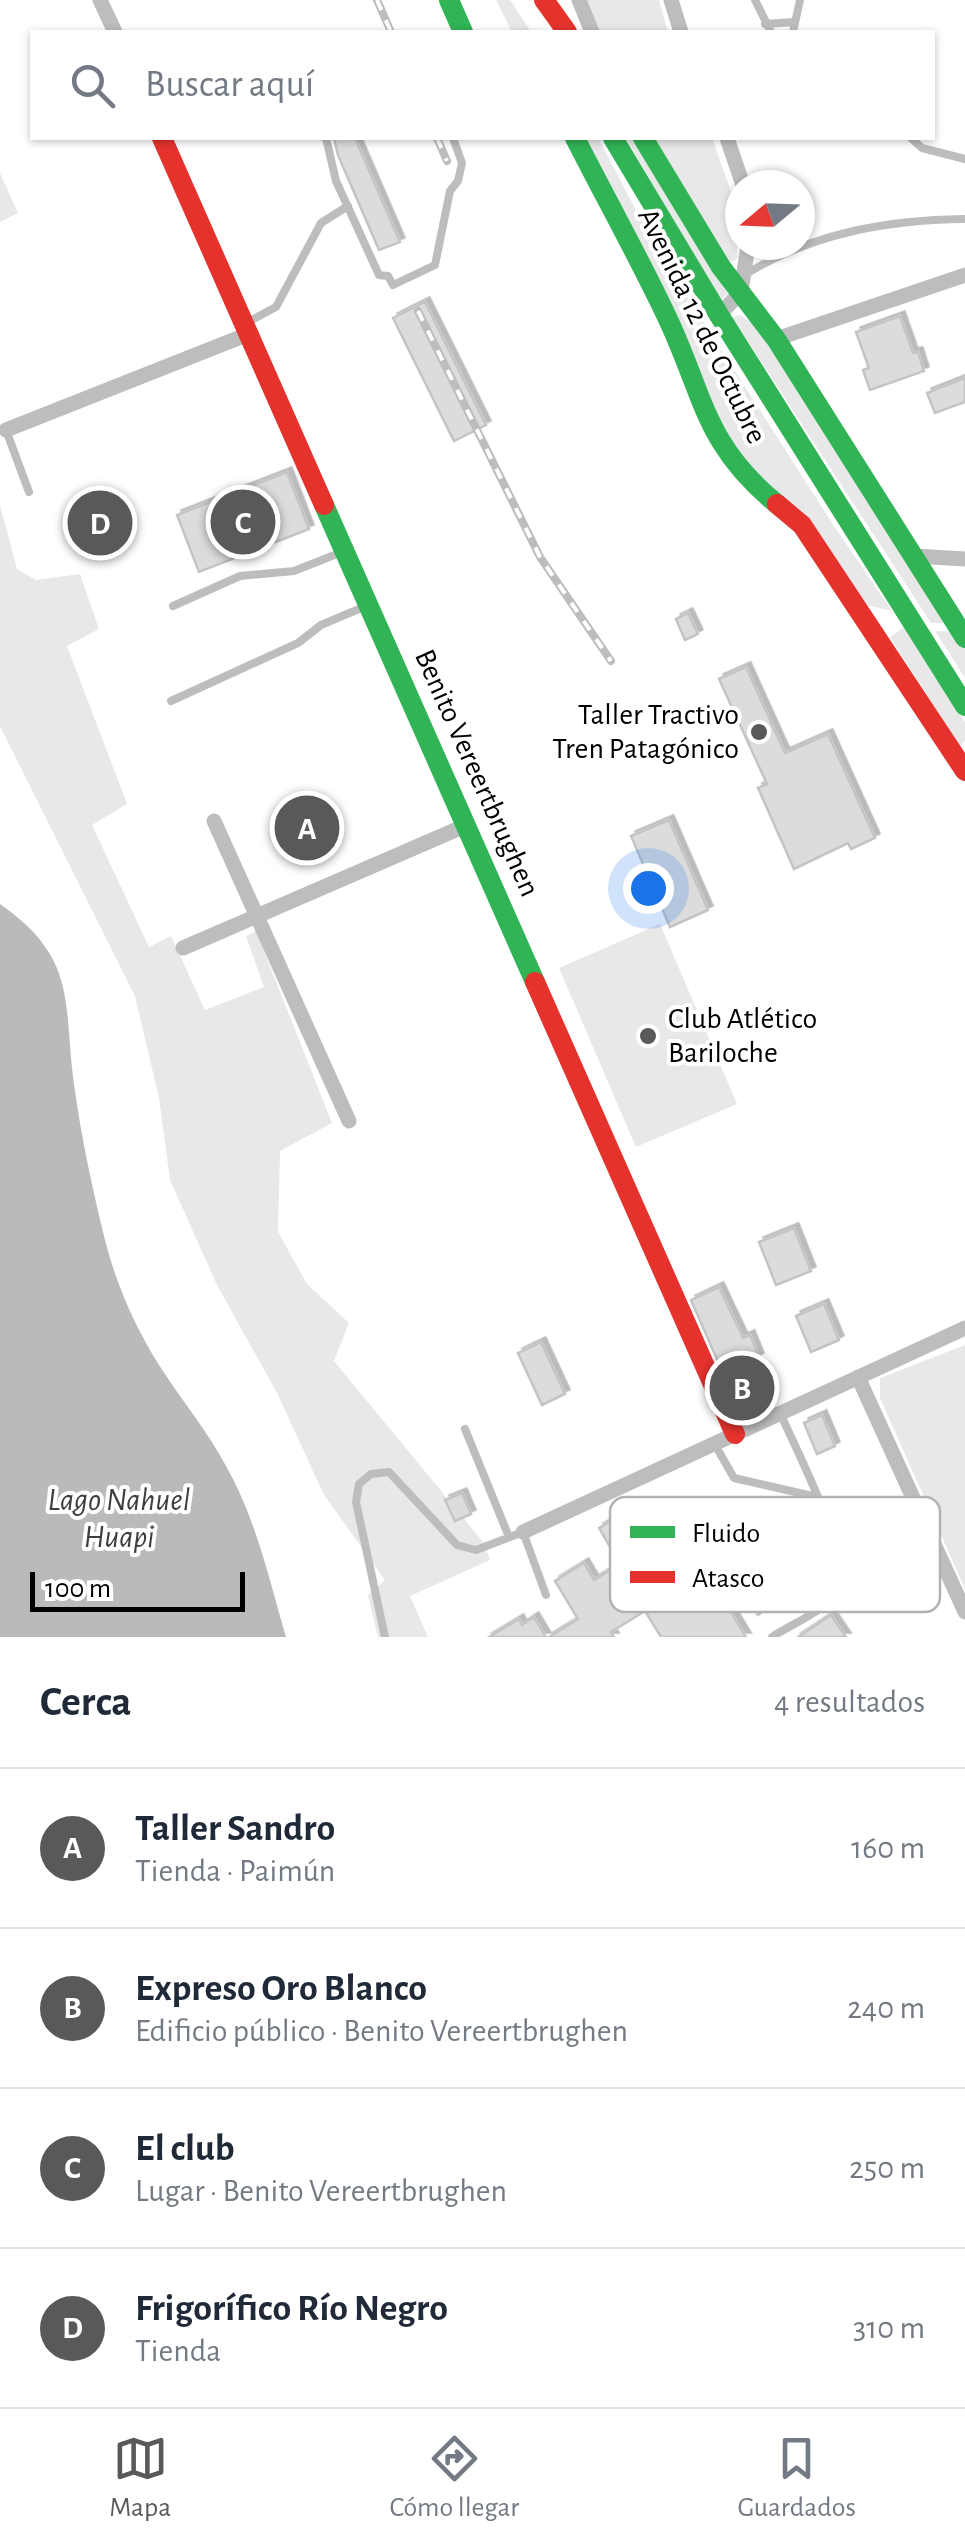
<!DOCTYPE html>
<html lang="es">
<meta charset="utf-8">
<style>
:root{--surface:#fff;--page:#f6f6f7;--text:#1f2937;--muted:#747a83;--line:#e0e1e3;--accent:#595959}
body{margin:0;font-family:"Alegreya Sans",sans-serif;background:var(--page);color:var(--text)}
.compass{position:absolute;left:725px;top:170px;width:90px;height:90px;border-radius:50%;background:var(--surface);box-shadow:0 2px 8px #0004;rotate:251deg}
.scale{position:absolute;left:30px;bottom:25px;width:215px;box-sizing:border-box;padding-left:10px;border:5px solid #000;border-top:0;font-size:28px;line-height:35px;white-space:nowrap;color:#000;-webkit-text-stroke:8px #fff;paint-order:stroke}
.you{position:absolute;left:648px;top:888px;width:35px;height:35px;margin:-25px;border:8px solid #fff;border-radius:50%;background:#1a73e8;box-shadow:0 0 0 15px #1a73e833}
.badge{display:grid;place-items:center;width:65px;height:65px;border-radius:50%;background:var(--accent);color:#fff;font-size:32px;font-weight:700}
.pin{position:absolute;translate:-50% -50%;border:5px solid #fff;box-shadow:0 2px 10px #0006}
.list{margin:0;padding:0;list-style:none}
h2{display:flex;justify-content:space-between;align-items:center;height:130px;margin:0;padding:0 40px;font-size:42px}
h2 small{font-size:32px;font-weight:400;color:var(--muted)}
.list li{display:grid;grid-template-columns:65px 1fr auto;gap:30px;align-items:center;box-sizing:border-box;height:160px;padding:0 40px;border-top:2px solid var(--line)}
.list b{display:block;font-size:38px;white-space:nowrap}
.list p{margin:0;font-size:32px;white-space:nowrap;color:var(--muted)}
.list em{font-size:32px;font-style:normal;color:var(--muted)}
.icon{flex:none;width:55px;height:55px;fill:none;stroke:currentColor;stroke-width:2;stroke-linecap:round;stroke-linejoin:round}
.map{position:relative;flex:none;width:965px;height:1637px;overflow:hidden}
.search{position:absolute;background:var(--surface);box-shadow:0 2px 8px #0004;left:30px;right:30px;top:30px;height:110px;display:flex;align-items:center;gap:25px;box-sizing:border-box;padding:0 35px;border-radius:0px;color:var(--muted);font-size:38px}
.sheet{height:770px;background:var(--surface)}
nav{display:flex;justify-content:space-around;align-items:center;box-sizing:border-box;height:140px;border-top:2px solid var(--line);background:var(--surface);font-size:28px;color:var(--muted)}
nav a{display:grid;justify-items:center;gap:5px}
nav .on{color:var(--accent)}
.map>svg:first-child{display:block}
.green{fill:#e8e8e8}
.water{fill:#bababa}
.building{fill:#dcdcdc;stroke:#c4c4c4;stroke-width:2.5;filter:url(#shadow)}
.lines{fill:none;stroke-linecap:round;stroke-linejoin:round}
.lane{stroke:#bdbdbd;stroke-width:8}
.street{stroke:#bdbdbd;stroke-width:15}
.fast{stroke:#30b455;stroke-width:20}
.jam{stroke:#e5322d;stroke-width:20}
.rail-casing{stroke:#bdbdbd;stroke-width:8}
.rail{stroke:#fff;stroke-width:4;stroke-dasharray:11;stroke-linecap:butt}
.poi-dot{fill:#595959;stroke:#fff;stroke-width:4}
.labels{text-anchor:middle;dominant-baseline:central;stroke-width:8;stroke-linejoin:round;paint-order:stroke}
.street-label{font-size:30px;fill:#000;stroke:#fff}
.poi-label{font-size:30px;fill:#000;stroke:#fff;text-anchor:end}
.water-label{font-size:32px;font-style:italic;fill:#3e3e3e;stroke:#fff}
.key{fill:#fff;stroke:#b2b2b2;stroke-width:2.5}
.key-label{font-size:28px;fill:#000}
</style>
<div class="map">
<svg width="965" height="1637" viewBox="0 0 965 1637">
<defs>
<filter id="shadow"><feDropShadow dx="4.5" dy="-4.5" stdDeviation="0" flood-color="#0004"/></filter>
</defs>
<rect width="100%" height="100%" fill="#fff"/>
<path class="green" d="M496 0H510L531 32H512Z
M586 0H659L668 32H599Z
M584 138H598L600 141 653 243 834 526 892 611 867 605 825 543 727 449Z
M626 138H639L728 294 720 300Z
M650 138H712L733 197 738 258 726 265Z
M0 173 18 213 0 222Z
M739 315 754 323 949 623H931L733 318Z
M0 505 17 569 36 580 80 574 99 629 67 646 127 804 92 825 149 947 171 936 205 1010 264 987 246 936 256 931 332 1123 280 1151 278 1232 307 1284 349 1323 334 1361 484 1543 490 1560 410 1596 428 1637H378L368 1595 385 1580 324 1495 277 1393 217 1285 170 1180 159 1098 135 996 0 726Z
M904 627 965 722V741L960 746 890 637Z
M935 631 955 632 965 648V678Z
M660 924 737 1104 636 1147 559 968Z
M965 1345V1589L880 1398V1378Z"/>
<path class="water" d="M0 904C81 960 62 1007 75 1091 82 1141 93 1191 105 1240 117 1288 139 1336 167 1377 187 1407 209 1434 226 1466 256 1519 269 1579 286 1637H0Z"/>
<path class="building" d="M334 138H355L400 242 379 250 338 155Z
M425 302 486 425 454 441 393 318Z
M900 316 913 353 918 352 924 371 870 390 863 370 869 368 856 332Z
M965 378V402L935 413 927 393Z
M287 472 309 529 199 572 177 515Z
M688 613 698 634 685 640 676 619Z
M746 667 785 753 828 734 875 838 851 849 848 843 794 869 758 788 767 784 719 679Z
M669 820 708 910 670 927 631 836Z
M794 1228 811 1271 776 1285 759 1242Z
M719 1287 743 1338 750 1335 759 1357 723 1373 691 1300Z
M824 1304 839 1340 811 1352 796 1316Z
M541 1342 565 1394 542 1405 518 1353Z
M822 1415 835 1446 817 1454 804 1423Z
M462 1493 471 1514 455 1521 445 1500Z
M700 1504 715 1529 698 1540 702 1546 694 1551 746 1637H661L645 1611 611 1632 614 1637H549L578 1619 555 1581 584 1563 594 1580 620 1564 599 1528 616 1518 621 1526 643 1513 654 1532Z
M778 1530 788 1546 811 1530 826 1552 810 1563 819 1576 813 1580 816 1586 791 1603 786 1595 758 1615 723 1566Z
M831 1615 846 1637H798Z
M534 1617 546 1637H489L519 1619 522 1625Z"/>
<g class="lines">
<path class="lane" d="M755 0 771 32
M765 24 794 22
M793 32 800 0
M326 138 336 181 379 275 388 276 393 285 435 265 450 191 458 181 462 163 453 138
M911 138 922 148 965 159
M746 274C813 233 887 220 965 219
M246 323 276 307 321 223 348 206
M6 430 29 492
M173 606 240 576 294 571 342 552
M171 701 298 643 321 625 366 606
M465 1429 509 1537
M714 1443 734 1478 817 1497
M385 1637 356 1502 359 1484 371 1474 389 1472 457 1545 476 1550 523 1532 546 1595
M772 1637C793 1623 828 1610 841 1587 854 1564 793 1442 780 1413"/>
<path class="street" d="M100 0 115 32
M579 0 592 32
M671 0 681 32
M727 138 743 185
M719 315 741 292 748 245
M776 339 965 275
M6 430 251 333
M915 556 965 559
M214 821 349 1121
M183 948 467 825
M858 1377 965 1612
M523 1532 965 1328"/>
<path class="fast" d="M449 0 463 32
M575 138C605 197 638 256 666 315 704 394 703 444 777 504
M613 138 719 315 965 706
M643 138 721 267 776 339 965 638
M324 505 535 982"/>
<path class="jam" d="M544 0 567 32
M162 138 324 505
M777 504 802 525 965 771
M535 982 735 1434"/>
<defs>
<path id="rail" d="M377 0 391 32
M437 138 447 161
M418 311 540 557 611 661"/>
</defs>
<use href="#rail" class="rail-casing"/>
<use href="#rail" class="rail"/>
</g>
<g class="poi-dot">
<circle cx="759" cy="732" r="10"/>
<circle cx="648" cy="1036" r="10"/>
</g>
<g class="labels">
<g class="street-label">
<text transform="translate(702 326) rotate(64)">Avenida 12 de Octubre</text>
<text transform="translate(477 773) rotate(66)">Benito Vereertbrughen</text>
</g>
<g class="poi-label">
<text x="739" y="715">Taller Tractivo<tspan x="739" dy="34">Tren Patagónico</tspan></text>
<text x="668" y="1019" text-anchor="start">Club Atlético<tspan x="668" dy="34">Bariloche</tspan></text>
</g>
<g class="water-label">
<text x="119" y="1500">Lago Nahuel<tspan x="119" dy="37">Huapi</tspan></text>
</g>
</g>
<rect x="610" y="1497" width="330" height="115" rx="15" class="key"/>
<rect x="630" y="1526" width="45" height="12" fill="#30b455"/>
<rect x="630" y="1571" width="45" height="12" fill="#e5322d"/>
<g class="key-label">
<text x="692" y="1542">Fluido</text>
<text x="692" y="1587">Atasco</text>
</g>
</svg>
<svg class="compass" viewBox="-18 -18 36 36"><path d="M0-13l5 13h-10z" fill="#e53935"/><path d="M0 13l5-13h-10z" fill="#747a83"/></svg>
<div class="scale">100 m</div>
<div class="you"></div>
<div class="pin badge" style="left:307px;top:828px">A</div>
<div class="pin badge" style="left:742px;top:1388px">B</div>
<div class="pin badge" style="left:243px;top:522px">C</div>
<div class="pin badge" style="left:100px;top:523px">D</div>
<div class="search"><svg class="icon" aria-label="search" viewBox="0 0 24 24"><circle cx="10" cy="10" r="6"/><path d="M15 15l6 6"/></svg>Buscar aquí</div>
</div>
<section class="sheet">
<h2>Cerca<small>4 resultados</small></h2>
<ul class="list">
<li><span class="badge">A</span><div><b>Taller Sandro</b><p>Tienda · Paimún</p></div><em>160 m</em></li>
<li><span class="badge">B</span><div><b>Expreso Oro Blanco</b><p>Edificio público · Benito Vereertbrughen</p></div><em>240 m</em></li>
<li><span class="badge">C</span><div><b>El club</b><p>Lugar · Benito Vereertbrughen</p></div><em>250 m</em></li>
<li><span class="badge">D</span><div><b>Frigorífico Río Negro</b><p>Tienda</p></div><em>310 m</em></li>
</ul>
</section>
<nav>
<a class="on"><svg class="icon" aria-label="map" viewBox="0 0 24 24"><path d="M3 6l6-2 6 2 6-2v14l-6 2-6-2-6 2zM9 4v14M15 6v14"/></svg>Mapa</a>
<a><svg class="icon" aria-label="directions" viewBox="0 0 24 24"><path d="M12 3l9 9-9 9-9-9zM9 14v-3h6M13 9l2 2-2 2"/></svg>Cómo llegar</a>
<a><svg class="icon" aria-label="saved" viewBox="0 0 24 24"><path d="M7 4h10v16l-5-4-5 4z"/></svg>Guardados</a>
</nav>
